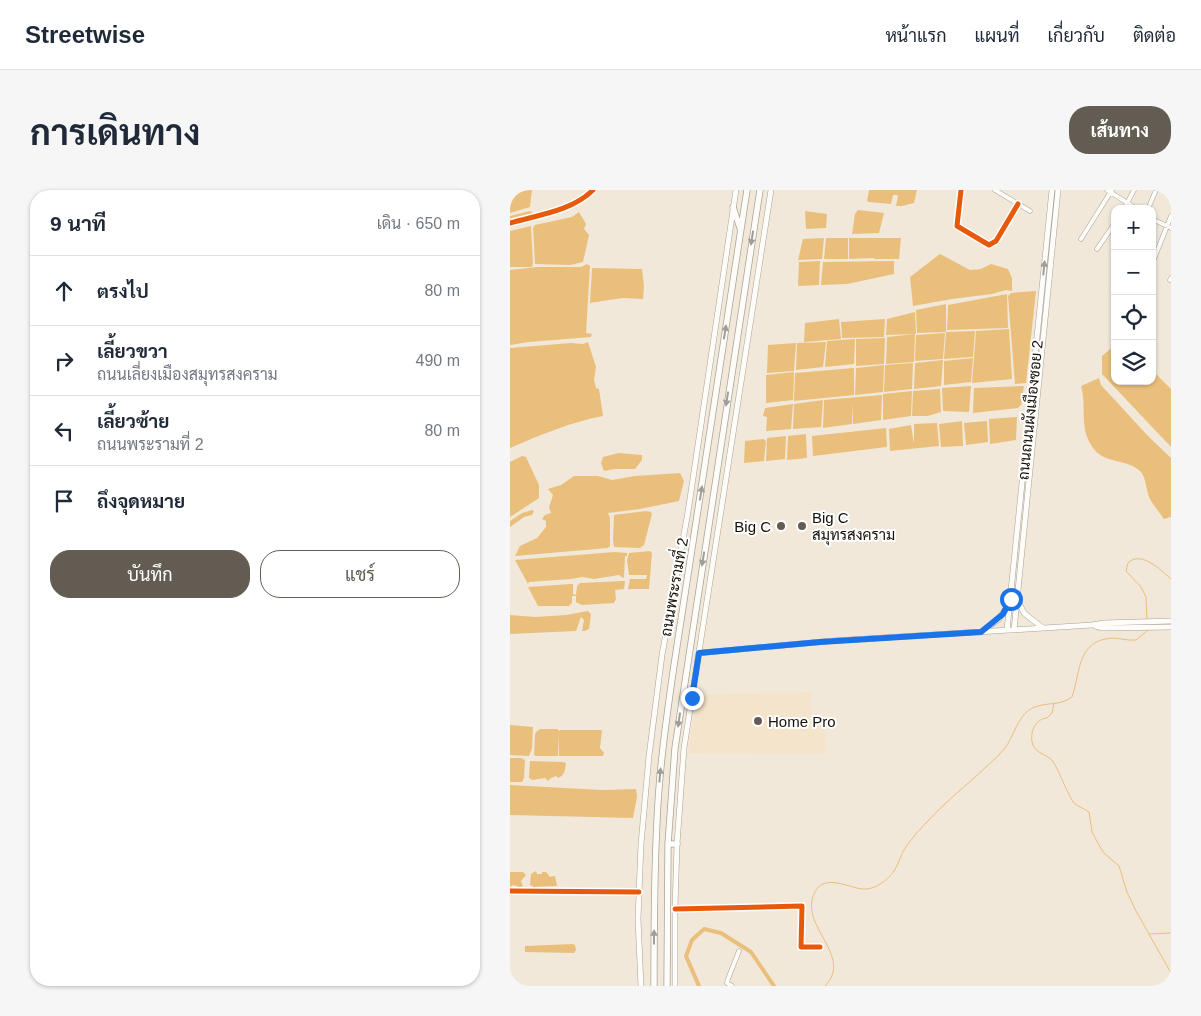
<!DOCTYPE html>
<html lang="th">
<meta charset="utf-8">
<style>
:root{--surface:#fff;--page:#f6f6f7;--text:#1f2937;--muted:#747a83;--line:#e0e1e3;--accent:#635c52}
body{margin:0;font-family:Arial,Sarabun,sans-serif;background:var(--page);color:var(--text)}
.controls{position:absolute;right:15px;top:15px;display:grid;overflow:hidden;border-radius:10px;box-shadow:0 1px 4px #0004}
.controls button{width:45px;height:45px;display:grid;place-items:center;padding:0;border:0;border-bottom:1px solid var(--line);background:var(--surface);color:var(--text);font:25px sans-serif}
.stop{position:absolute;width:15px;height:15px;margin:-11px;border:4px solid #1a73e8;border-radius:50%;background:#fff}
.stop.end{background:#1a73e8;border-color:#fff;box-shadow:0 1px 5px #0008}
.list{margin:0;padding:0;list-style:none}
h2{display:flex;justify-content:space-between;align-items:center;height:65px;margin:0;padding:0 20px;font-size:21px}
h2 small{font-size:16px;font-weight:400;color:var(--muted)}
.list li{display:grid;grid-template-columns:32px 1fr auto;gap:15px;align-items:center;box-sizing:border-box;height:70px;padding:0 20px;border-top:1px solid var(--line)}
.list b{display:block;font-size:19px;white-space:nowrap}
.list p{margin:0;font-size:16px;white-space:nowrap;color:var(--muted)}
.list em{font-size:16px;font-style:normal;color:var(--muted)}
.actions{display:flex;gap:10px;padding:15px 20px}
.actions a{flex:1;padding:11px 0;border:1px solid var(--accent);border-radius:20px;text-align:center;font-size:18px;color:var(--accent)}
.actions .main{background:var(--accent);color:#fff}
.icon{flex:none;width:28px;height:28px;fill:none;stroke:currentColor;stroke-width:2;stroke-linecap:round;stroke-linejoin:round}
.map{position:relative;flex:none;width:661px;height:796px;overflow:hidden;border-radius:20px}
header{display:flex;align-items:center;gap:30px;box-sizing:border-box;height:70px;padding:0 25px;background:var(--surface);border-bottom:1px solid var(--line)}
header strong{font-size:24px}
nav{display:flex;gap:28px;margin-inline-start:auto;font-size:18px}
.intro{display:flex;align-items:center;justify-content:space-between;box-sizing:border-box;height:120px;padding:0 30px}
h1{margin:0;font-size:35px}
.button{padding:12px 22px;border-radius:20px;background:var(--accent);color:#fff;font-size:18px;font-weight:700}
main{display:flex;gap:30px;padding:0 30px}
aside{flex:1;background:var(--surface);border-radius:20px;box-shadow:0 1px 4px #0004}
.map>svg:first-child{display:block}
.built{fill:#f4e4cc}
.water{fill:#eabf7c}
.lines{fill:none;stroke-linecap:round;stroke-linejoin:round}
.stream{stroke:#eabf7c;stroke-width:1}
.canal{stroke:#eabf7c;stroke-width:4}
.minor-casing{stroke:#a9a297;stroke-width:5}
.major-casing{stroke:#a9a297;stroke-width:6}
.highway-casing{stroke:#a9a297;stroke-width:7}
.minor{stroke:#fdfcf9;stroke-width:4}
.major{stroke:#fdfcf9;stroke-width:5}
.highway{stroke:#fdfcf9;stroke-width:5.5}
.cycleway-casing{stroke:#fff;stroke-width:8}
.cycleway{stroke:#e8590c;stroke-width:5}
.oneway{fill:#a19e99}
.route{stroke:#1a73e8;stroke-width:6}
.poi-dot{fill:#635c52;stroke:#fff;stroke-width:2}
.labels{text-anchor:middle;dominant-baseline:central;stroke-width:4;stroke-linejoin:round;paint-order:stroke}
.street-label{font-size:15px;fill:#161008;stroke:#fff}
.poi-label{font-size:15px;fill:#161008;stroke:#fff;text-anchor:start}
</style>
<header>
<strong>Streetwise</strong>
<nav><a>หน้าแรก</a><a>แผนที่</a><a>เกี่ยวกับ</a><a>ติดต่อ</a></nav>
</header>
<div class="intro"><h1>การเดินทาง</h1><a class="button">เส้นทาง</a></div>
<main>
<aside>
<h2>9 นาที<small>เดิน · 650 m</small></h2>
<ul class="list">
<li><svg class="icon" aria-label="ahead" viewBox="0 0 24 24"><path d="M12 20V5M6 11l6-6 6 6"/></svg><div><b>ตรงไป</b></div><em>80 m</em></li>
<li><svg class="icon" aria-label="right" viewBox="0 0 24 24"><path d="M7 20v-9h11M14 6l5 5-5 5"/></svg><div><b>เลี้ยวขวา</b><p>ถนนเลี่ยงเมืองสมุทรสงคราม</p></div><em>490 m</em></li>
<li><svg class="icon" aria-label="left" viewBox="0 0 24 24"><path d="M17 20v-9H6M10 6l-5 5 5 5"/></svg><div><b>เลี้ยวซ้าย</b><p>ถนนพระรามที่ 2</p></div><em>80 m</em></li>
<li><svg class="icon" aria-label="arrive" viewBox="0 0 24 24"><path d="M6 21V4h12l-3 4 3 4H6"/></svg><div><b>ถึงจุดหมาย</b></div></li>
</ul>
<div class="actions"><a class="main">บันทึก</a><a>แชร์</a></div>
</aside>
<div class="map">
<svg width="661" height="796" viewBox="0 0 661 796">
<rect width="100%" height="100%" fill="#f1e8da"/>
<path class="built" d="M301 502V532L314 533 316 564 178 563 187 504Z"/>
<path class="water" d="M0 0H22L20 17 0 23Z
M359 0H407L404 13 392 16H386L388 6 387 5H383L381 14 359 12 357 11Z
M348 20 374 23 369 43 342 44 345 24Z
M20 21 23 23 20 25 0 31V26Z
M295 21 317 24 316 38 296 39Z
M69 22 76 34 74 39 79 45 73 72 60 75 25 74 23 38 25 35 62 27Z
M21 36 23 73 22 77H0V41Z
M314 48 312 69 288 70 293 49Z
M316 48H338V69H314Z
M339 48H391L389 69H364V64V68L339 69Z
M430 64 460 80 471 79 481 74 498 79 502 88V101L496 100 482 104 442 109 403 116 400 87Z
M310 71 309 95 288 96 289 72Z
M384 71V84L337 94 311 95 313 72Z
M77 74 80 76 76 143 82 144 81 147 19 152 0 155V80L27 77H71Z
M82 78 132 79 134 96 133 109 112 108 80 113Z
M526 101 516 193 505 194 498 106 501 103Z
M497 104 498 138 437 140 438 115Z
M436 114V142L407 143 406 120Z
M405 122 406 144 376 145 377 129Z
M329 129 331 149 294 152 295 133Z
M375 129 374 147 332 148 331 132Z
M499 139 502 189 462 193 466 141Z
M465 141 463 167 434 169 436 142Z
M435 143 433 169 405 171 406 145Z
M405 144 404 172 376 174 377 147Z
M375 148 374 174 346 176V149Z
M345 149 344 174 315 177 317 151Z
M78 152 86 177 84 190 86 198 89 199 93 226C61 232 30 245 0 258V158L61 153 73 154Z
M316 152 313 177 286 180 287 153Z
M286 153 284 181 257 183 258 155Z
M605 155V191H642V180L661 199V257L592 184V166Z
M463 168 461 192 434 195V171Z
M433 170 431 196 404 199 405 173Z
M403 173 402 199 374 202 375 175Z
M374 175 373 202 345 205 346 178Z
M344 178V205L284 211 285 183Z
M284 182 283 210 256 213V185Z
M589 188 591 195 638 246 661 268V327L654 329C649 322 643 315 639 307 636 299 636 288 631 282 617 267 593 276 581 255 569 235 577 216 571 196Z
M461 196 459 222 433 221 432 198Z
M514 196 511 215 508 218 463 223 464 198Z
M430 199 431 222 418 226H402L403 201Z
M402 201 401 226 373 230V204Z
M372 205 371 230 343 234V213L342 234 313 238 314 210Z
M313 210 311 237 283 239 284 214Z
M283 214 281 239 256 241 257 227 253 226 255 218Z
M507 227 506 250 480 254 479 229Z
M452 231 453 256 431 257 429 234Z
M477 231 478 252 456 255 454 233Z
M427 233 429 256 380 261 379 239 401 235 404 254V234Z
M376 238 377 257 303 266 302 246Z
M296 244 297 268 277 270 278 246Z
M276 246 275 269 256 271 257 248Z
M253 249 256 251 254 271 234 273 235 251Z
M109 263 132 265V270L125 279H105L94 281 91 273 93 267Z
M12 266 16 267 29 295V308L0 327V272Z
M170 283 174 291 169 311 130 319 98 323 100 328V356L98 358 5 366 10 356 27 348 36 337V331L32 329 35 325 41 323 39 317 43 305 38 299 51 295 64 286H88L102 290 125 286Z
M22 320 24 321 22 325 14 327 0 337V331L12 323Z
M136 321 141 322 142 324 134 355 130 358 104 357 103 350 104 325Z
M140 361 142 363 139 399H118L120 389H136L137 385H119L117 370 119 363Z
M105 362 117 363V366H115L114 387 113 388 109 385 84 389 73 387 61 389 19 392 18 394 5 370Z
M113 391H115L114 399 105 400 106 409 104 413 72 415 66 412V406H62V413L59 416H28L18 397 61 394H63V404L66 405 67 396 70 393Z
M78 421 81 424 79 439 75 441H72L74 430 71 427 66 441 0 444V425L25 427 56 425Z
M0 535 23 537 22 559 19 566 0 565Z
M30 539H47L50 541V540H92L90 558 94 563 93 566H49V542L48 566H26L24 565 25 545 26 542Z
M0 568H11L15 570 14 588 12 592H0Z
M20 571 53 572 56 573C55 580 55 585 48 588L46 586 41 588 38 591 35 588 22 590 19 588Z
M0 595 92 600 126 599 127 607 123 628 0 625Z
M26 681 27 684H32V682H36L40 687 45 686 47 696 24 697 20 695 21 684Z
M0 682H13L16 685 11 691 13 696 10 697 3 695 0 697Z
M63 754 65 755 66 760 64 763 15 762V756Z"/>
<g class="lines">
<path class="stream" d="M637 431 636 407 631 397 616 381 618 373C631 360 651 380 661 389
M544 513 542 523 537 528C524 529 519 545 523 555 527 565 539 564 544 573 548 579 561 612 565 614 569 617 575 619 579 622L582 642 590 657 594 663 609 676 617 702 626 721 661 783
M639 744 661 743
M315 796C345 766 287 735 305 702 315 683 338 698 353 699 363 700 373 693 380 686 387 679 389 669 394 660 400 650 410 639 418 631 436 611 457 595 476 577 482 571 490 565 495 558 504 546 506 530 519 520 530 513 540 515 552 512 555 511 559 509 562 507 571 480 567 451 602 448 610 448 618 451 626 450L638 440"/>
<path class="canal" d="M189 796 176 766 182 750 194 739 211 743 241 762 264 796"/>
<defs>
<path id="minor" d="M451 0 447 36 479 55 486 51 508 14
M485 0 520 21
M597 0 627 19
M614 19 624 0
M638 19 646 0
M642 29 661 38
M0 33C28 25 62 21 83 0
M571 49 602 0
M587 59 605 33
M642 74 661 26
M660 90 661 88
M0 701 129 702
M165 719 292 716 291 757H310
M222 796 217 793 218 789 229 761"/>
<path id="major" d="M508 411 514 423 533 438
M585 436 593 438 661 437
M497 440 542 0
M504 440 548 0
M471 442 489 429 498 415
M189 463 320 451 582 435 594 433 661 431
M131 796 128 729 131 654 139 566 152 465 178 322 226 0
M165 796V719L167 654 174 558 261 0"/>
<path id="highway" d="M223 17 230 38
M158 654H167
M144 796C144 741 144 686 147 631 149 581 156 532 163 482L237 0
M157 796 158 654 165 558 250 0"/>
</defs>
<use href="#minor" class="minor-casing"/>
<use href="#major" class="major-casing"/>
<use href="#highway" class="highway-casing"/>
<use href="#minor" class="minor"/>
<use href="#major" class="major"/>
<use href="#highway" class="highway"/>
<defs>
<path id="cycleway" d="M451 0 447 36 479 55 486 51 508 14
M0 33C28 25 62 21 83 0
M0 701 129 702
M165 719 292 716 291 757H310"/>
</defs>
<use href="#cycleway" class="cycleway-casing"/>
<use href="#cycleway" class="cycleway"/>
</g>
<defs><path id="oneway-solid" d="M-6-.8H1V-3.2L6.5 0L1 3.2V.8H-6Z" transform="scale(1.25)"/></defs>
<g class="oneway">
<use href="#oneway-solid" transform="translate(242 48) rotate(99)"/>
<use href="#oneway-solid" transform="translate(534 78) rotate(-84)"/>
<use href="#oneway-solid" transform="translate(215 142) rotate(-81)"/>
<use href="#oneway-solid" transform="translate(217 209) rotate(99)"/>
<use href="#oneway-solid" transform="translate(191 303) rotate(-81)"/>
<use href="#oneway-solid" transform="translate(193 369) rotate(99)"/>
<use href="#oneway-solid" transform="translate(169 530) rotate(98)"/>
<use href="#oneway-solid" transform="translate(150 585) rotate(-85)"/>
<use href="#oneway-solid" transform="translate(144 747) rotate(-90)"/>
</g>
<g class="lines">
<path class="route" d="M182 508 189 463 310 452 471 442 493 424 501 409"/>
</g>
<g class="poi-dot">
<circle cx="271" cy="336" r="5"/>
<circle cx="292" cy="336" r="5"/>
<circle cx="248" cy="531" r="5"/>
</g>
<g class="labels">
<g class="street-label">
<text transform="translate(520 220) rotate(-84)">ถนนถนนผังเมืองซอย 2</text>
<text transform="translate(164 397) rotate(-80)">ถนนพระรามที่ 2</text>
</g>
<g class="poi-label">
<text x="302" y="327">Big C<tspan x="302" dy="17">สมุทรสงคราม</tspan></text>
<text x="261" y="336" text-anchor="end">Big C</text>
<text x="258" y="531">Home Pro</text>
</g>
</g>
</svg>
<div class="controls">
<button>+</button>
<button>−</button>
<button><svg class="icon" aria-label="locate" viewBox="0 0 24 24"><circle cx="12" cy="12" r="6"/><path d="M12 2v4M12 18v4M2 12h4M18 12h4"/></svg></button>
<button><svg class="icon" aria-label="layers" viewBox="0 0 24 24"><path d="M12 4l9 5-9 5-9-5zM3 14l9 5 9-5"/></svg></button>
</div>
<div class="stop" style="left:501px;top:409px"></div>
<div class="stop end" style="left:182px;top:508px"></div>
</div>
</main>
